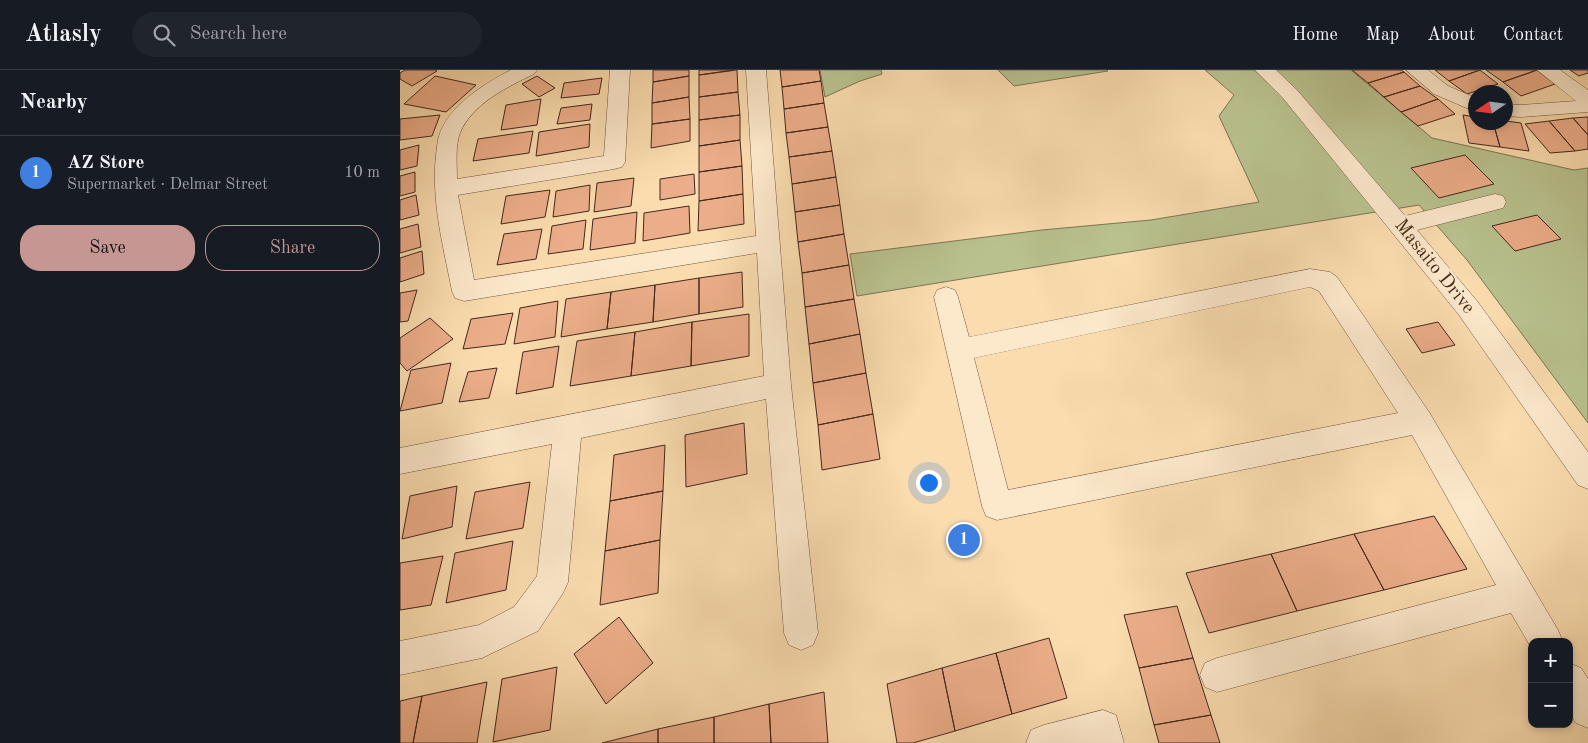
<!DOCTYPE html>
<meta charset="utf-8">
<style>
:root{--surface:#171b24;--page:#20242c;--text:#f1f3f6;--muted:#9ea1a6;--line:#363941;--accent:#c59692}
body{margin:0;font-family:"Old Standard TT",serif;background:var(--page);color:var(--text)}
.controls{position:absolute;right:15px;bottom:15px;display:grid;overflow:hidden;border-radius:10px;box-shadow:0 2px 8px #0003}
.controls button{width:45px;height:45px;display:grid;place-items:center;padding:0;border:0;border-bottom:1px solid var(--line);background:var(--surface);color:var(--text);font:25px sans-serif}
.compass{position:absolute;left:1068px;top:15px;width:45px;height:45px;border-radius:50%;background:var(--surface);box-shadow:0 2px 8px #0003;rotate:257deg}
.you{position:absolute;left:528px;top:412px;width:18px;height:18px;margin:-12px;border:4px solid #fff;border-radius:50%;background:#1a73e8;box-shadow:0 0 0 8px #1a73e833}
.badge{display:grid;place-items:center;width:32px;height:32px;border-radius:50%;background:var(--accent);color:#fff;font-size:16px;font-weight:700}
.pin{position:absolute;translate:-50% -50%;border:2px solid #fff;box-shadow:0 1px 5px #0006}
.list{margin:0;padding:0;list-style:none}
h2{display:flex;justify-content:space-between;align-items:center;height:65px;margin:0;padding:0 20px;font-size:21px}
h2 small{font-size:16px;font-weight:400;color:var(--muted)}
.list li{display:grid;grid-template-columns:32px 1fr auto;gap:15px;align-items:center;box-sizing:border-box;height:75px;padding:0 20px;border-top:1px solid var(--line)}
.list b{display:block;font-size:19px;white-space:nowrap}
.list p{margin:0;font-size:16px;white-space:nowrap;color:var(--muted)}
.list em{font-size:16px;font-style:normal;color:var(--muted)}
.actions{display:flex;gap:10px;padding:15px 20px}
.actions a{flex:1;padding:11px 0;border:1px solid var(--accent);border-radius:20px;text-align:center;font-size:18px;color:var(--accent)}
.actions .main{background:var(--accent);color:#111}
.icon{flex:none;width:28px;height:28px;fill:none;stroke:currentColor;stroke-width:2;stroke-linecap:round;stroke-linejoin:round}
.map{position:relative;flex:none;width:1188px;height:673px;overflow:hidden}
header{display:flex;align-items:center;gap:30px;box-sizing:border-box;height:70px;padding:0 25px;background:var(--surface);border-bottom:1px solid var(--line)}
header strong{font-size:24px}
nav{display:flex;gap:28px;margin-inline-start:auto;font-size:18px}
.search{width:350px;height:45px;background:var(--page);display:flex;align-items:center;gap:12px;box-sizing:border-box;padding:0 18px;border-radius:28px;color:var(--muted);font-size:19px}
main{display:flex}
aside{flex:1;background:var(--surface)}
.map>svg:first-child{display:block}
.green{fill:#b9c28f;stroke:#7e7555}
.building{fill:#ecae8a;stroke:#44281b}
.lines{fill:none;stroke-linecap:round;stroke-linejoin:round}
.minor-casing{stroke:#725540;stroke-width:1}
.minor{fill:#fce8cb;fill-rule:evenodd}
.labels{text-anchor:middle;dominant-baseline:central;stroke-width:5;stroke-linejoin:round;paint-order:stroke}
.street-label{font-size:19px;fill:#44281b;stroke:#fce8cb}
</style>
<header>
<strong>Atlasly</strong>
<div class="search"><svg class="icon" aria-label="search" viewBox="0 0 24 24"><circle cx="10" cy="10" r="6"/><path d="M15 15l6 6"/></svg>Search here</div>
<nav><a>Home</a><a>Map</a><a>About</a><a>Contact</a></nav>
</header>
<main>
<aside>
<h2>Nearby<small></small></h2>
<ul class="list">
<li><span class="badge" style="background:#3f7fe0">1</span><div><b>AZ Store</b><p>Supermarket · Delmar Street</p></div><em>10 m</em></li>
</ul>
<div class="actions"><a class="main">Save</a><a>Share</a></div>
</aside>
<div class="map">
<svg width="1188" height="673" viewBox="0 0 1188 673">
<rect width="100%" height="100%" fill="#fadcaf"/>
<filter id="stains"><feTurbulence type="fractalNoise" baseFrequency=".004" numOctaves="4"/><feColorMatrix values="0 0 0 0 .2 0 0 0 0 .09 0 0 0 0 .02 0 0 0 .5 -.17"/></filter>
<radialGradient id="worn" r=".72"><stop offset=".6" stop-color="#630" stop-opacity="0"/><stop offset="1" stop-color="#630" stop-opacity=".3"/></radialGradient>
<path class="green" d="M420 0H481L482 4 460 11 425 27Z
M598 0H707L708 1 614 16Z
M805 0H951L1032 68 1174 100 1188 98V353L1067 190 1019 135 457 226 450 184 642 160 751 150 859 132 819 46 834 25Z"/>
<path class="building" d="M5 0H35L37 1 12 16 0 9V3Z
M253 0H289V6L253 12Z
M299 0H333L299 5Z
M337 0 338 22 299 27V5Z
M380 0H419L421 11 382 17Z
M952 0H1001L1004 2 968 13Z
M1035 0H1080L1049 11Z
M1080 0 1098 14 1067 24 1049 11Z
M1086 0H1137L1103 12Z
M1137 0 1155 14 1121 26 1103 12Z
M1170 0H1188V3L1179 6Z
M1004 2 1020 16 984 27 968 13Z
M35 6 76 15 46 42 4 34Z
M137 6 155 18 139 27 122 14Z
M289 6V27L252 33 253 12Z
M202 8 199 24 161 28 164 13Z
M421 11 424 33 384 39 382 17Z
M1020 16 1038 29 1001 42 984 27Z
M338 22 340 45 299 50V27Z
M289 27 290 49 252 54V33Z
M141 29 137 55 101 60 106 35Z
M1038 29 1055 44 1018 56 1001 42Z
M424 33 428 57 386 63 384 39Z
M192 34 190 50 157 54 161 38Z
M40 45 32 66 0 70V49Z
M340 45V70L299 76V50Z
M1063 45 1076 47V52H1093L1100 77 1069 73Z
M1188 47V65L1173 48Z
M1173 48 1188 65V79L1175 81 1149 51Z
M290 49V71L251 78 252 54Z
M1106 51 1121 53 1129 81 1100 77 1093 52H1106Z
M1149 51 1175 81 1150 83 1125 54Z
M190 54 189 77 136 86 139 62Z
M428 57 432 81 389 87 386 63Z
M133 61 129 83 73 91 78 69Z
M340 70 342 96 299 102V76Z
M19 75 17 96 0 100V80Z
M432 81 436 107 392 114 389 87Z
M1065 85 1094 114 1039 128 1011 98Z
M342 96 343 124 299 131V102Z
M15 102V122L0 126V106Z
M294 104 295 124 260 130V109Z
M436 107 440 135 395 142 392 114Z
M234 108 231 136 194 142 197 113Z
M190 115 189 141 153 147 156 121Z
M150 120 145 147 101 154 106 126Z
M343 124 344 154 298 161 299 131Z
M16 125 19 145 0 150V130Z
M440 135 444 164 398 172 395 142Z
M289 136 290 163 243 171 244 143Z
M237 142 235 173 190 180 193 149Z
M1137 145 1161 169 1115 181 1092 156Z
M186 150 183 179 148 184 152 156Z
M18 154 21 177 0 183V159Z
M142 159 136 189 97 195 104 164Z
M444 164 449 195 402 203 398 172Z
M22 181 24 204 0 212V188Z
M449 195 454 229 405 237 402 203Z
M342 202 343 237 299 244V208Z
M299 208V244L253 252 255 215Z
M255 215 253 252 207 259 211 222Z
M17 220 8 251 0 252V223Z
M211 222 207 259 161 267 166 229Z
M454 229 460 264 409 274 405 237Z
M158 231 155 267 114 274 120 238Z
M113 243 105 274 63 279 71 249Z
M349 244V286L291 296 292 252Z
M30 248 53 269 7 301 0 293V268Z
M292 252 291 296 231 306 235 262Z
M1038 252 1055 275 1022 283 1006 259Z
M235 262 231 306 170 316 177 271Z
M460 264 466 303 413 313 409 274Z
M159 276 153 317 116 324 123 282Z
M51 293 42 333 0 341 11 300Z
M97 298 89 328 59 332 68 302Z
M466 303 473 344 418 355 413 313Z
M473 344 480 389 422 400 418 355Z
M344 353 347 404 286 417 285 365Z
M265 375 263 421 210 431 214 385Z
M130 412 123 458 66 469 75 422Z
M57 416 52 457 2 469 10 426Z
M263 421 260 470 205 481 210 431Z
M1034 446 1067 499 984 520 954 464Z
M954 464 984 520 897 541 871 484Z
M260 470 258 523 200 535 205 481Z
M113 471 106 520 46 533 55 483Z
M871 484 897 541 809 563 786 503Z
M43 486 31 535 0 540V493Z
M777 536 793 588 739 598 724 545Z
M219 547 253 593 206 634 174 584Z
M649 568 667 628 612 644 596 583Z
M596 583 612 644 555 661 542 598Z
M793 588 811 645 754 655 739 598Z
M157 597 150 660 93 672 102 609Z
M542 598 555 661 513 673H497L487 614Z
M87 612 77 673H13L22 626Z
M424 622 428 673H371L369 634Z
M22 626 13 673H0V631Z
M369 634 371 673H314V647Z
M811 645 820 673H759L754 655Z
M314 647V673H258V659Z
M258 659V673H202Z"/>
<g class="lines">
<defs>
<path id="minor" d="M111 0H137L134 4C107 17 72 34 60 63 55 76 57 96 57 109L204 86 210 0H230L225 92 222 97 214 99 58 125 74 210 356 166 346 0H366L391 315 418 563 413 575 401 580 389 575 384 563 366 329 181 368 168 512 163 523 138 561 82 588 0 605V571L79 555 114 537 137 506 152 374 0 404V378L364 306 357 183 64 231 55 228 52 221C43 176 31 130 36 85 37 78 37 72 39 66 48 36 85 13 111 0Z
M855 0H876L897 20 1005 146 1095 124 1103 126 1106 132 1103 138 1017 160 1077 231 1188 382V419L1178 415 1059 245 883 28Z
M1006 0H1028L1048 16 1076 28V42L1034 24Z
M1137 0H1160L1188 20V42L1121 47 1106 46V34L1121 35 1176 31Z
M910 199 930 202 937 207 1029 342 1158 560 1163 572H1132V579L1111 543 817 622 805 617 800 605 805 593 817 588 1096 515 1012 365 597 450 586 446 582 436 534 227 537 220 546 217 555 220 558 227 569 267ZM910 217 919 221 998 343 608 420 574 288Z
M1169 593 1181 598 1188 609V658L1176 653 1169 643Z
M703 640 716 645 724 673H626L631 660 644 655Z"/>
</defs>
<use href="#minor" class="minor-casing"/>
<use href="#minor" class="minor"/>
</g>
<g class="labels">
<g class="street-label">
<text transform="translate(1034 197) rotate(51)">Masaito Drive</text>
</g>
</g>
<rect width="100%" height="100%" filter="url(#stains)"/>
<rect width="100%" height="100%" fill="url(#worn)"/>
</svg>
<div class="controls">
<button>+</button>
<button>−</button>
</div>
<svg class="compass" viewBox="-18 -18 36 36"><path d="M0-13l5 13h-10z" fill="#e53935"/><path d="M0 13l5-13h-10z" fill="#9ea1a6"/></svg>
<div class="you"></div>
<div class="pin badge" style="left:564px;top:470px;background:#3f7fe0">1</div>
</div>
</main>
